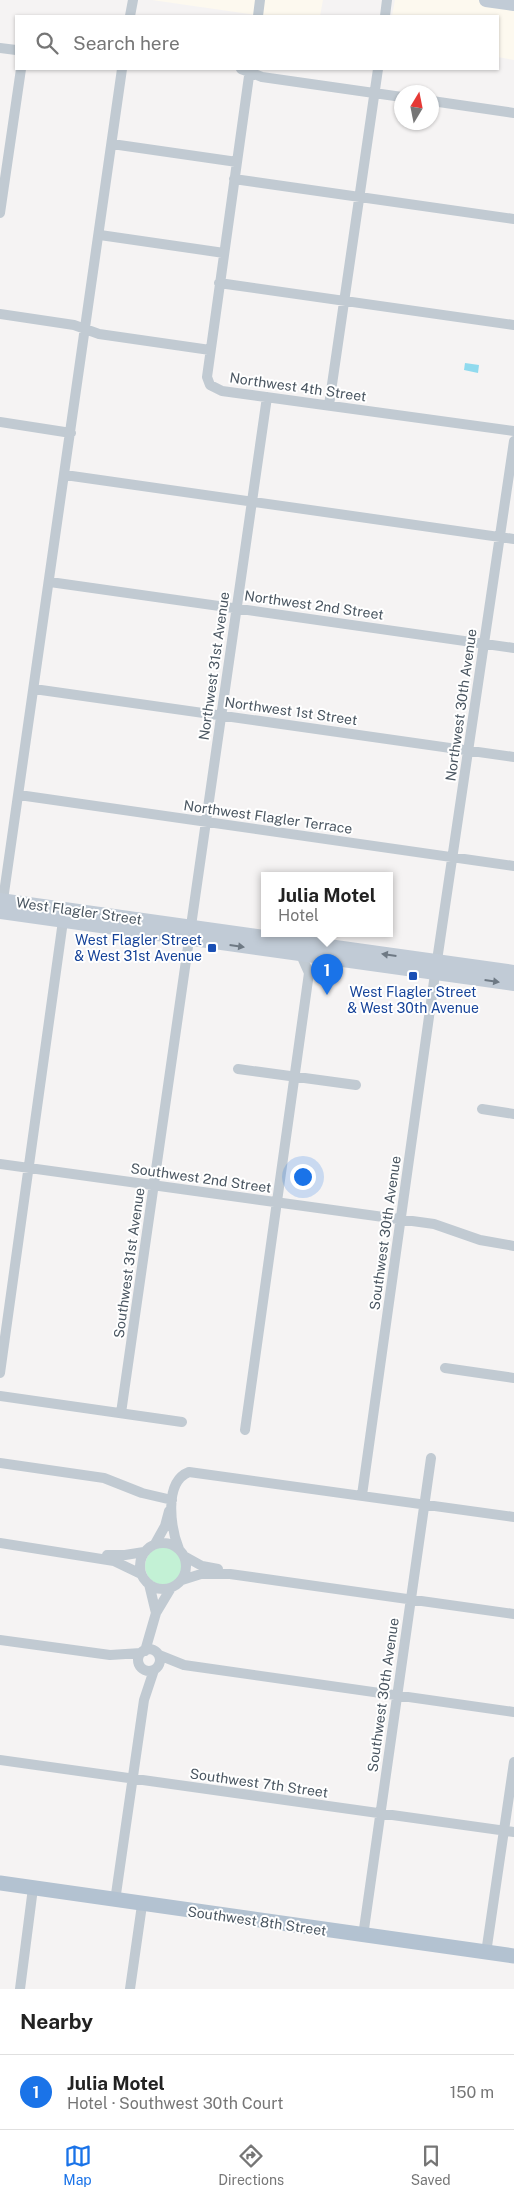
<!DOCTYPE html>
<meta charset="utf-8">
<style>
:root{--surface:#fff;--page:#f6f6f6;--text:#222;--muted:#767676;--line:#e0e0e0;--accent:#1a73e8}
body{margin:0;font-family:"Public Sans",sans-serif;background:var(--page);color:var(--text)}
.compass{position:absolute;left:394px;top:85px;width:45px;height:45px;border-radius:50%;background:var(--surface);box-shadow:0 1px 4px #0004;rotate:10deg}
.you{position:absolute;left:302px;top:1176px;width:18px;height:18px;margin:-12px;border:4px solid #fff;border-radius:50%;background:#1a73e8;box-shadow:0 0 0 8px #1a73e833}
.badge{display:grid;place-items:center;width:32px;height:32px;border-radius:50%;background:var(--accent);color:#fff;font-size:16px;font-weight:700}
.pin{position:absolute;translate:-50% -41px;filter:drop-shadow(0 1px 2px #0008)}
.pin::after{content:'';position:absolute;top:26px;width:18px;height:15px;background:inherit;clip-path:polygon(0 0,100% 0,50% 100%)}
.popup{position:absolute;left:261px;top:872px;width:132px;height:65px;box-sizing:border-box;display:grid;place-content:center;border-radius:0px;background:var(--surface);filter:drop-shadow(0 1px 4px #0005);font-size:16px;white-space:nowrap;color:var(--muted)}
.popup b{font-size:19px;color:var(--text)}
.popup::after{content:'';position:absolute;left:50%;top:100%;margin-left:-10px;border:10px solid transparent;border-top-color:var(--surface)}
.list{margin:0;padding:0;list-style:none}
h2{display:flex;justify-content:space-between;align-items:center;height:65px;margin:0;padding:0 20px;font-size:21px}
h2 small{font-size:16px;font-weight:400;color:var(--muted)}
.list li{display:grid;grid-template-columns:32px 1fr auto;gap:15px;align-items:center;box-sizing:border-box;height:75px;padding:0 20px;border-top:1px solid var(--line)}
.list b{display:block;font-size:19px;white-space:nowrap}
.list p{margin:0;font-size:16px;white-space:nowrap;color:var(--muted)}
.list em{font-size:16px;font-style:normal;color:var(--muted)}
.icon{flex:none;width:28px;height:28px;fill:none;stroke:currentColor;stroke-width:2;stroke-linecap:round;stroke-linejoin:round}
.map{position:relative;flex:none;width:514px;height:1989px;overflow:hidden}
.search{position:absolute;background:var(--surface);box-shadow:0 1px 4px #0004;left:15px;right:15px;top:15px;height:55px;display:flex;align-items:center;gap:12px;box-sizing:border-box;padding:0 18px;border-radius:0px;color:var(--muted);font-size:19px}
.sheet{height:140px;background:var(--surface)}
nav{display:flex;justify-content:space-around;align-items:center;box-sizing:border-box;height:70px;border-top:1px solid var(--line);background:var(--surface);font-size:14px;color:var(--muted)}
nav a{display:grid;justify-items:center;gap:2px}
nav .on{color:var(--accent)}
.map>svg:first-child{display:block}
.commercial{fill:#fdf9ef}
.green{fill:#c3f1d5}
.water{fill:#90daee}
.lines{fill:none;stroke-linecap:round;stroke-linejoin:round}
.minor{stroke:#c1cad2;stroke-width:10}
.secondary{stroke:#c1cbd6;stroke-width:14}
.primary{stroke:#b3c2d1;stroke-width:15}
.oneway{fill:#6e7984}
.transit-dot{fill:#1a4fb4;stroke:#fff;stroke-width:2}
.labels{text-anchor:middle;dominant-baseline:central;stroke-width:4;stroke-linejoin:round;paint-order:stroke}
.street-label{font-size:14px;fill:#4a5661;stroke:#fff}
.transit-label{font-size:14px;fill:#164399;stroke:#fff;text-anchor:end}
</style>
<div class="map">
<svg width="514" height="1989" viewBox="0 0 514 1989">
<rect width="100%" height="100%" fill="#f5f3f3"/>
<path class="commercial" d="M152 0H323L320 16H263Z
M395 0H514V60L498 57V16H392Z"/>
<path class="green" d="M145 1566a19 19 0 1 1 38 0a19 19 0 1 1-38 0Z"/>
<path class="water" d="M465 363 479 365 478 373 464 370Z"/>
<g class="lines">
<path class="minor" d="M130 16 133 0
M258 16 260 0
M385 16 387 0
M0 48 16 50
M241 69 262 77 402 97
M250 69 207 377 210 385 222 391 514 431
M432 101 514 113
M112 144 237 162
M234 179 514 219
M0 213 21 69
M100 235 224 253
M219 283 514 325
M0 314 74 325 99 334 210 350
M329 405 378 69
M0 422 71 433
M65 475 514 539
M50 582 514 648
M34 689 514 757
M19 795 514 866
M3 900 122 69
M238 1069 356 1085
M482 1109 514 1114
M0 1164 434 1224 480 1240 514 1246
M445 1368 514 1378
M0 1373 63 921
M0 1396 182 1422
M121 1413 267 397
M245 1430 309 973 301 955
M0 1463 104 1478 142 1493 172 1500
M362 1495 435 974 514 441
M140 1566a23 23 0 1 1 46 0a23 23 0 1 1-46 0Z
M0 1543 114 1561 141 1574
M155 1544 165 1526 169 1511
M179 1549C171 1529 163 1482 189 1472L514 1517
M107 1555H125L144 1552
M184 1556 202 1566 218 1569
M182 1580 201 1574H230L514 1614
M149 1584 156 1613
M0 1640 110 1655 141 1653
M138 1660a11 11 0 1 1 22 0a11 11 0 1 1-22 0Z
M145 1651 156 1613 171 1588
M159 1655 184 1665 514 1712
M0 1760 514 1832
M115 1901 144 1700 154 1670
M363 1936 431 1458
M486 1953 514 1762
M20 1989 33 1888
M130 1989 142 1905"/>
<path class="secondary" d="M486 0 514 4
M0 900 514 972
M0 912 514 984"/>
<path class="primary" d="M0 1883 514 1956"/>
</g>
<defs><path id="oneway-solid" d="M-6-.8H1V-3.2L6.5 0L1 3.2V.8H-6Z" transform="scale(1.25)"/></defs>
<g class="oneway">
<use href="#oneway-solid" transform="translate(237 946) rotate(8)"/>
<use href="#oneway-solid" transform="translate(389 955) rotate(-172)"/>
<use href="#oneway-solid" transform="translate(492 981) rotate(8)"/>
</g>
<g class="transit-dot">
<rect x="207" y="943" width="10" height="10" rx="2.5"/>
<rect x="408" y="971" width="10" height="10" rx="2.5"/>
</g>
<g class="labels">
<g class="street-label">
<text transform="translate(298 387) rotate(8)">Northwest 4th Street</text>
<text transform="translate(314 605) rotate(8)">Northwest 2nd Street</text>
<text transform="translate(214 666) rotate(-82)">Northwest 31st Avenue</text>
<text transform="translate(461 705) rotate(-82)">Northwest 30th Avenue</text>
<text transform="translate(291 711) rotate(8)">Northwest 1st Street</text>
<text transform="translate(268 817) rotate(8)">Northwest Flagler Terrace</text>
<text transform="translate(79 911) rotate(8)">West Flagler Street</text>
<text transform="translate(201 1178) rotate(8)">Southwest 2nd Street</text>
<text transform="translate(385 1233) rotate(-82)">Southwest 30th Avenue</text>
<text transform="translate(129 1263) rotate(-82)">Southwest 31st Avenue</text>
<text transform="translate(383 1695) rotate(-82)">Southwest 30th Avenue</text>
<text transform="translate(259 1783) rotate(8)">Southwest 7th Street</text>
<text transform="translate(257 1921) rotate(8)">Southwest 8th Street</text>
</g>
<g class="transit-label">
<text x="202" y="940">West Flagler Street<tspan x="202" dy="16">&amp; West 31st Avenue</tspan></text>
<text x="413" y="992" text-anchor="middle">West Flagler Street<tspan x="413" dy="16">&amp; West 30th Avenue</tspan></text>
</g>
</g>
</svg>
<svg class="compass" viewBox="-18 -18 36 36"><path d="M0-13l5 13h-10z" fill="#e53935"/><path d="M0 13l5-13h-10z" fill="#767676"/></svg>
<div class="you"></div>
<div class="pin badge" style="left:327px;top:995px">1</div>
<div class="popup"><b>Julia Motel</b>Hotel</div>
<div class="search"><svg class="icon" aria-label="search" viewBox="0 0 24 24"><circle cx="10" cy="10" r="6"/><path d="M15 15l6 6"/></svg>Search here</div>
</div>
<section class="sheet">
<h2>Nearby<small></small></h2>
<ul class="list">
<li><span class="badge">1</span><div><b>Julia Motel</b><p>Hotel · Southwest 30th Court</p></div><em>150 m</em></li>
</ul>
</section>
<nav>
<a class="on"><svg class="icon" aria-label="map" viewBox="0 0 24 24"><path d="M3 6l6-2 6 2 6-2v14l-6 2-6-2-6 2zM9 4v14M15 6v14"/></svg>Map</a>
<a><svg class="icon" aria-label="directions" viewBox="0 0 24 24"><path d="M12 3l9 9-9 9-9-9zM9 14v-3h6M13 9l2 2-2 2"/></svg>Directions</a>
<a><svg class="icon" aria-label="saved" viewBox="0 0 24 24"><path d="M7 4h10v16l-5-4-5 4z"/></svg>Saved</a>
</nav>
